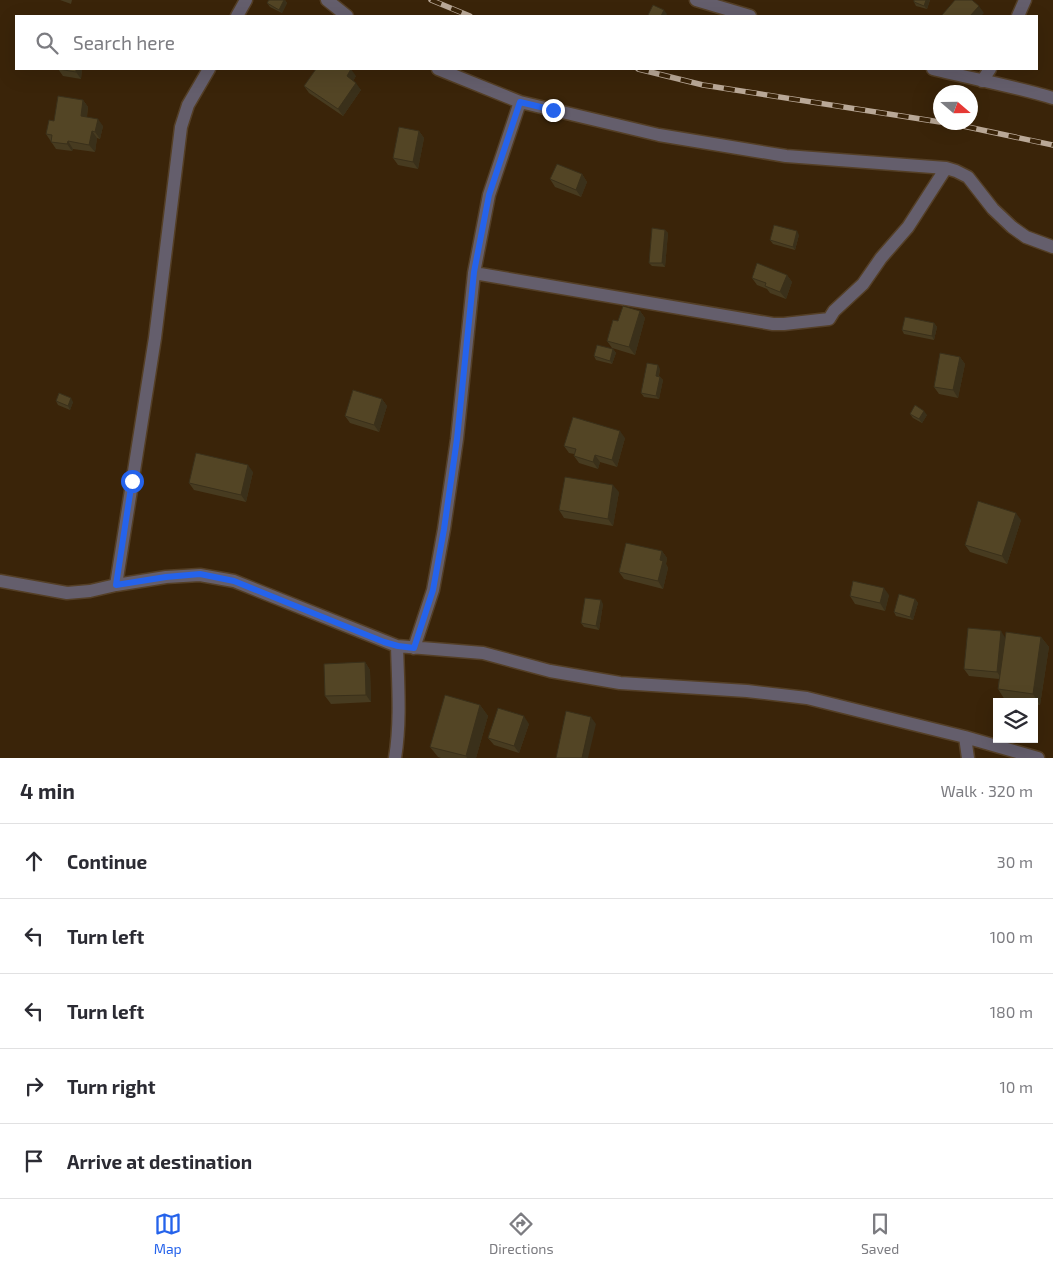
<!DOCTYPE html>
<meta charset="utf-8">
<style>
:root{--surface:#fff;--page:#f7f7f7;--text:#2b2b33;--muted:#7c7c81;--line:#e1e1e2;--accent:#2563eb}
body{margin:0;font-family:"Exo 2",sans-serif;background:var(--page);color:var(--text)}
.controls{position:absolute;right:15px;bottom:15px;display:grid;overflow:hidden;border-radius:0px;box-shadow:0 5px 20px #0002}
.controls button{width:45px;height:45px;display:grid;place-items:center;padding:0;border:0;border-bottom:1px solid var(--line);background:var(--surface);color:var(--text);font:25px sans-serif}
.compass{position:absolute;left:933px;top:85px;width:45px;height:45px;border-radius:50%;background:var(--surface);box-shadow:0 5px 20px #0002;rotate:110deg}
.stop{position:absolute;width:15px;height:15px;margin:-11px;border:4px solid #2563eb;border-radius:50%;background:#fff}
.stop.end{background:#2563eb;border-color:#fff;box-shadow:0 1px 5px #0008}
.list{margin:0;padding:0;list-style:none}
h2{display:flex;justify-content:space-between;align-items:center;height:65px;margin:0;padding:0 20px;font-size:21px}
h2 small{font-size:16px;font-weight:400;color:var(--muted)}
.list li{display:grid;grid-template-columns:32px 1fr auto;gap:15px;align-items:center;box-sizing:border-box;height:75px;padding:0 20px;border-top:1px solid var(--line)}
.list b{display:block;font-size:19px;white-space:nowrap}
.list em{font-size:16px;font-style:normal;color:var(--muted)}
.icon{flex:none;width:28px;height:28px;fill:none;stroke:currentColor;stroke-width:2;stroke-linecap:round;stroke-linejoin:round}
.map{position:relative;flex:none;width:1053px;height:758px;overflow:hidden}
.search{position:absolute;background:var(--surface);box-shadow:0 5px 20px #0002;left:15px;right:15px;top:15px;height:55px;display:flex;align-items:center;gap:12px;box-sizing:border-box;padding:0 18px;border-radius:0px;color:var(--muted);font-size:19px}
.sheet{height:440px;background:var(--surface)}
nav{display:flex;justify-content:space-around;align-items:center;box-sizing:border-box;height:70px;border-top:1px solid var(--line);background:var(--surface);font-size:14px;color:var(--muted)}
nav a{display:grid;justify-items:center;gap:2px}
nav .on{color:var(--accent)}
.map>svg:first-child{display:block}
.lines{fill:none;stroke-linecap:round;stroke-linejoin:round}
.street-casing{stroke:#543f26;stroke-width:15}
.street{stroke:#645e6c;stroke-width:12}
.rail-casing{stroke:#b9a897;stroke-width:5.5}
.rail{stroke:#3a2409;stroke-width:4;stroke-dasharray:11;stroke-linecap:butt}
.wall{fill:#473b20}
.shaded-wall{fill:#3a301a}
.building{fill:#534525;stroke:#3a301a}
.route{stroke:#2563eb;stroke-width:6}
</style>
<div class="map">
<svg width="1053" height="758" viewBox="0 0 1053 758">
<rect width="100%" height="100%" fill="#3a2409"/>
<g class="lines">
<defs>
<path id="street" d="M327 0 347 16
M696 0 750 16
M237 16 246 0
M1018 16 1025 0
M438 69 520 102 659 135 786 156 946 168 956 171 968 177 993 209 1012 227 1026 237 1053 247
M933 69C973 79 1014 86 1053 98
M982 81 990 69
M474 273 773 324H784L829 319 834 311 863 284 881 258 908 227 946 168
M0 581 67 593 90 591 116 585 166 577 200 575 234 581 397 646 483 653 550 671 620 683 747 691 807 698 965 737 1038 758
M116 585 155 338 181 127 188 105 209 69
M414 648 433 590 444 529 457 439 474 273 489 195 520 102
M965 737 968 758
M395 758C401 721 398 683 397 646"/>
</defs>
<use href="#street" class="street-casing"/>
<use href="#street" class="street"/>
<defs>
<path id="rail" d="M431 0 470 16
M638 69 703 85 940 122
M944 122 1053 145"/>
</defs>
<use href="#rail" class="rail-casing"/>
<use href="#rail" class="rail"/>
</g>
<path class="wall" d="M60 0H72L71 4Z
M269 0H285L287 3 282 13 270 7 267 3Z
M914 0H930L927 9 916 6 914 2Z
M58 69H82L81 79 63 76Z
M356 76 353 81 361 90 343 116 309 93 304 86Z
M83 100 88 107 87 117 103 126 100 139 97 138 95 152 73 149 72 151 56 149 46 134 54 121Z
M419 131 424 138 418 169 398 165 393 158Z
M582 174 587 182 581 197 555 187 550 179Z
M665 230 668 233 665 267 652 266 649 263Z
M799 235 795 250 773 244 770 240Z
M787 275 792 282 786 299 770 293 767 289 757 285 752 278Z
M640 311 645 318 635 355 612 348 607 341Z
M934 323 937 327 934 340 904 334 902 330Z
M613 349 616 353 612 364 596 360 594 356Z
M960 357 965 364 958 398 939 394 934 387Z
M660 369 659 376 663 380 659 399 644 397 641 393Z
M382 399 387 406 379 432 350 423 345 416Z
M56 401 73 402 70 410 58 405Z
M910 414 927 415 922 423 913 418Z
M625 438 617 467 600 462 598 469 579 463 574 456V454L569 453 564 446Z
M253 472 246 502 194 490 189 483Z
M619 492 613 526 564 518 559 510Z
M1021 520 1007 564 970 552 965 545Z
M662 551 667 558 666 564 668 568 663 589 624 579 619 572Z
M889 595 885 611 855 604 850 596Z
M915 599 918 603 913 620 896 616 894 612Z
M603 604 599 630 584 627 581 623Z
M1041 637 1049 647 1040 705 1034 704V702H1021L1005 700 998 689 999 679 969 676 964 669 1005 638Z
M365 662 370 670 371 702 331 704 325 696Z
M480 705 488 716 476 758H441L438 757 430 747Z
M529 724 519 753 494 745 488 738Z"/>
<path class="shaded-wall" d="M284 0H285L287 3 282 13 279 10Z
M926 0H930L927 9 924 6Z
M979 6 984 13 981 16H970Z
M664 10 667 14 666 16H661Z
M76 69H82L81 79 76 72Z
M351 69 356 76 352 83 347 76Z
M356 83 361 90 343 116 338 109Z
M83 100 88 107 86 123 81 116Z
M98 119 103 126 100 139 95 132Z
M92 131 97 138 95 152 89 145Z
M419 131 424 138 418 169 413 162Z
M68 141 73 149 72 151 67 144Z
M582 174 587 182 581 197 576 190Z
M665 230 668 233 665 267 662 263Z
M797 231 799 235 795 250 793 247Z
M787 275 792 282 786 299 780 292Z
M640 311 645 318 635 355 629 347Z
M934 323 937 327 934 340 932 336Z
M613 349 616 353 612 364 610 361Z
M960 357 965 364 958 398 953 390Z
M658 365 660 369 658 379 656 376Z
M660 377 663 380 659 399 656 396Z
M71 398 73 402 70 410 68 406Z
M382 399 387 406 379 432 374 425Z
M924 411 927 415 922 423 919 419Z
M620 431 625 438 617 467 612 460Z
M595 455 600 462 598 469 593 462Z
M248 465 253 472 246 502 241 495Z
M613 485 619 492 613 526 608 519Z
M1016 513 1021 520 1007 564 1002 556Z
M662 551 667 558 666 564 668 568 663 589 658 581 660 560Z
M884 588 889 595 885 611 880 603Z
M915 599 918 603 913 620 910 617Z
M601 600 603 604 599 630 596 626Z
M1001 631 1006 639 1002 679 997 672Z
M1041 637 1049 647 1040 705 1033 694Z
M365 662 370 670 371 702 366 695Z
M480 705 488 716 476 758H467L466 756Z
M524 716 529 724 519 753 514 746Z
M591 717 596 724 588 758H582Z"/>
<path class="building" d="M269 0H284L279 10 267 3Z
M914 0H926L924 6 914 2Z
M955 0H972L979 6 970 16H944L942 15Z
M653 5 664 10 661 16H650L648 15Z
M58 69H76V72Z
M316 69H351L347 76 356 83 338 109 304 86Z
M58 96 83 100 81 116 98 119 95 132 92 131 89 145 68 141 67 144 51 142 52 135 46 134 49 120 54 121Z
M399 127 419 131 413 162 393 158Z
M557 164 582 174 576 190 550 179Z
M774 225 797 231 793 247 770 240Z
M652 228 665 230 662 263H649Z
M757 263 787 275 780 292 765 286 766 283 752 278Z
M623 306 640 311 629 347 607 341 613 320 618 321Z
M905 317 934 323 932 336 902 330Z
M597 345 613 349 610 361 594 356Z
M940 353 960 357 953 390 934 387Z
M647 363 658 365 656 376 660 377 656 396 641 393Z
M353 390 382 399 374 425 345 416Z
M59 393 71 398 68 406 56 401Z
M915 405 924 411 919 419 910 414Z
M573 417 620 431 612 460 595 455 593 462 574 456 576 449 564 446Z
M196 453 248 465 241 495 189 483Z
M565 477 613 485 608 519 559 510Z
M978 501 1016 513 1002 556 965 545Z
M626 543 662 551 660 560 663 561 658 581 619 572Z
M853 581 884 588 880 603 850 596Z
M899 594 915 599 910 617 894 612Z
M585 598 601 600 596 626 581 623Z
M968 628 1001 631 997 672 964 669Z
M1006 632 1041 637 1033 694 998 689Z
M365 662 366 695 325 696 324 664Z
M445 695 480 705 466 756 430 747Z
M498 708 524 716 514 746 488 738Z
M566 711 591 717 582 758H556Z"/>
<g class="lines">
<path class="route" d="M132 481 116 585 166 577 200 574 234 581 384 642 398 646 414 648 433 590 444 529 457 439 474 272 489 195 520 102 553 110"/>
</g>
</svg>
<div class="controls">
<button><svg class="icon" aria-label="layers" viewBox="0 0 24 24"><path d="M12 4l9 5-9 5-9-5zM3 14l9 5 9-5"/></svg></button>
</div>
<svg class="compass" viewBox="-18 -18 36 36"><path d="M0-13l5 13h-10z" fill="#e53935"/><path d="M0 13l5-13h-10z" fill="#7c7c81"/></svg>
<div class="stop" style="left:132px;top:481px"></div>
<div class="stop end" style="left:553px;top:110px"></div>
<div class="search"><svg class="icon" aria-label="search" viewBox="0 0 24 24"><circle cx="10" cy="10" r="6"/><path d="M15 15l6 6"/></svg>Search here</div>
</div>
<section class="sheet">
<h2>4 min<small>Walk · 320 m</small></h2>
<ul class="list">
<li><svg class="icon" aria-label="ahead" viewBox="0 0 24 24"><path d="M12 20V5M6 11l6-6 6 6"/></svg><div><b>Continue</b></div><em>30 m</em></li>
<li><svg class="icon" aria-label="left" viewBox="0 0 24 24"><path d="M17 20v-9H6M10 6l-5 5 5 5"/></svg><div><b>Turn left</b></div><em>100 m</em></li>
<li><svg class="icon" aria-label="left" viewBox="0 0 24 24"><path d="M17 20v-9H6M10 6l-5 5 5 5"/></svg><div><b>Turn left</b></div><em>180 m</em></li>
<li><svg class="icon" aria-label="right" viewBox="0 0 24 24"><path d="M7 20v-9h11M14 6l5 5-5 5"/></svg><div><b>Turn right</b></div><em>10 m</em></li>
<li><svg class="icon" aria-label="arrive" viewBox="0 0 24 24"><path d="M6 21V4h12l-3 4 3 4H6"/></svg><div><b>Arrive at destination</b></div></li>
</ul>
</section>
<nav>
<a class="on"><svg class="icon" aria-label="map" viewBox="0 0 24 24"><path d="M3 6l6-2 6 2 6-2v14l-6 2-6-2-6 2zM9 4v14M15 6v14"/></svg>Map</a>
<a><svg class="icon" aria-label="directions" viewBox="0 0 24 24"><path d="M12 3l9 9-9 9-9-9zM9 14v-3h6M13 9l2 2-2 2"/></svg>Directions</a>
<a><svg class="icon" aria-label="saved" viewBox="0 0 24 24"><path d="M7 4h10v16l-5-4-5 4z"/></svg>Saved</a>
</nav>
